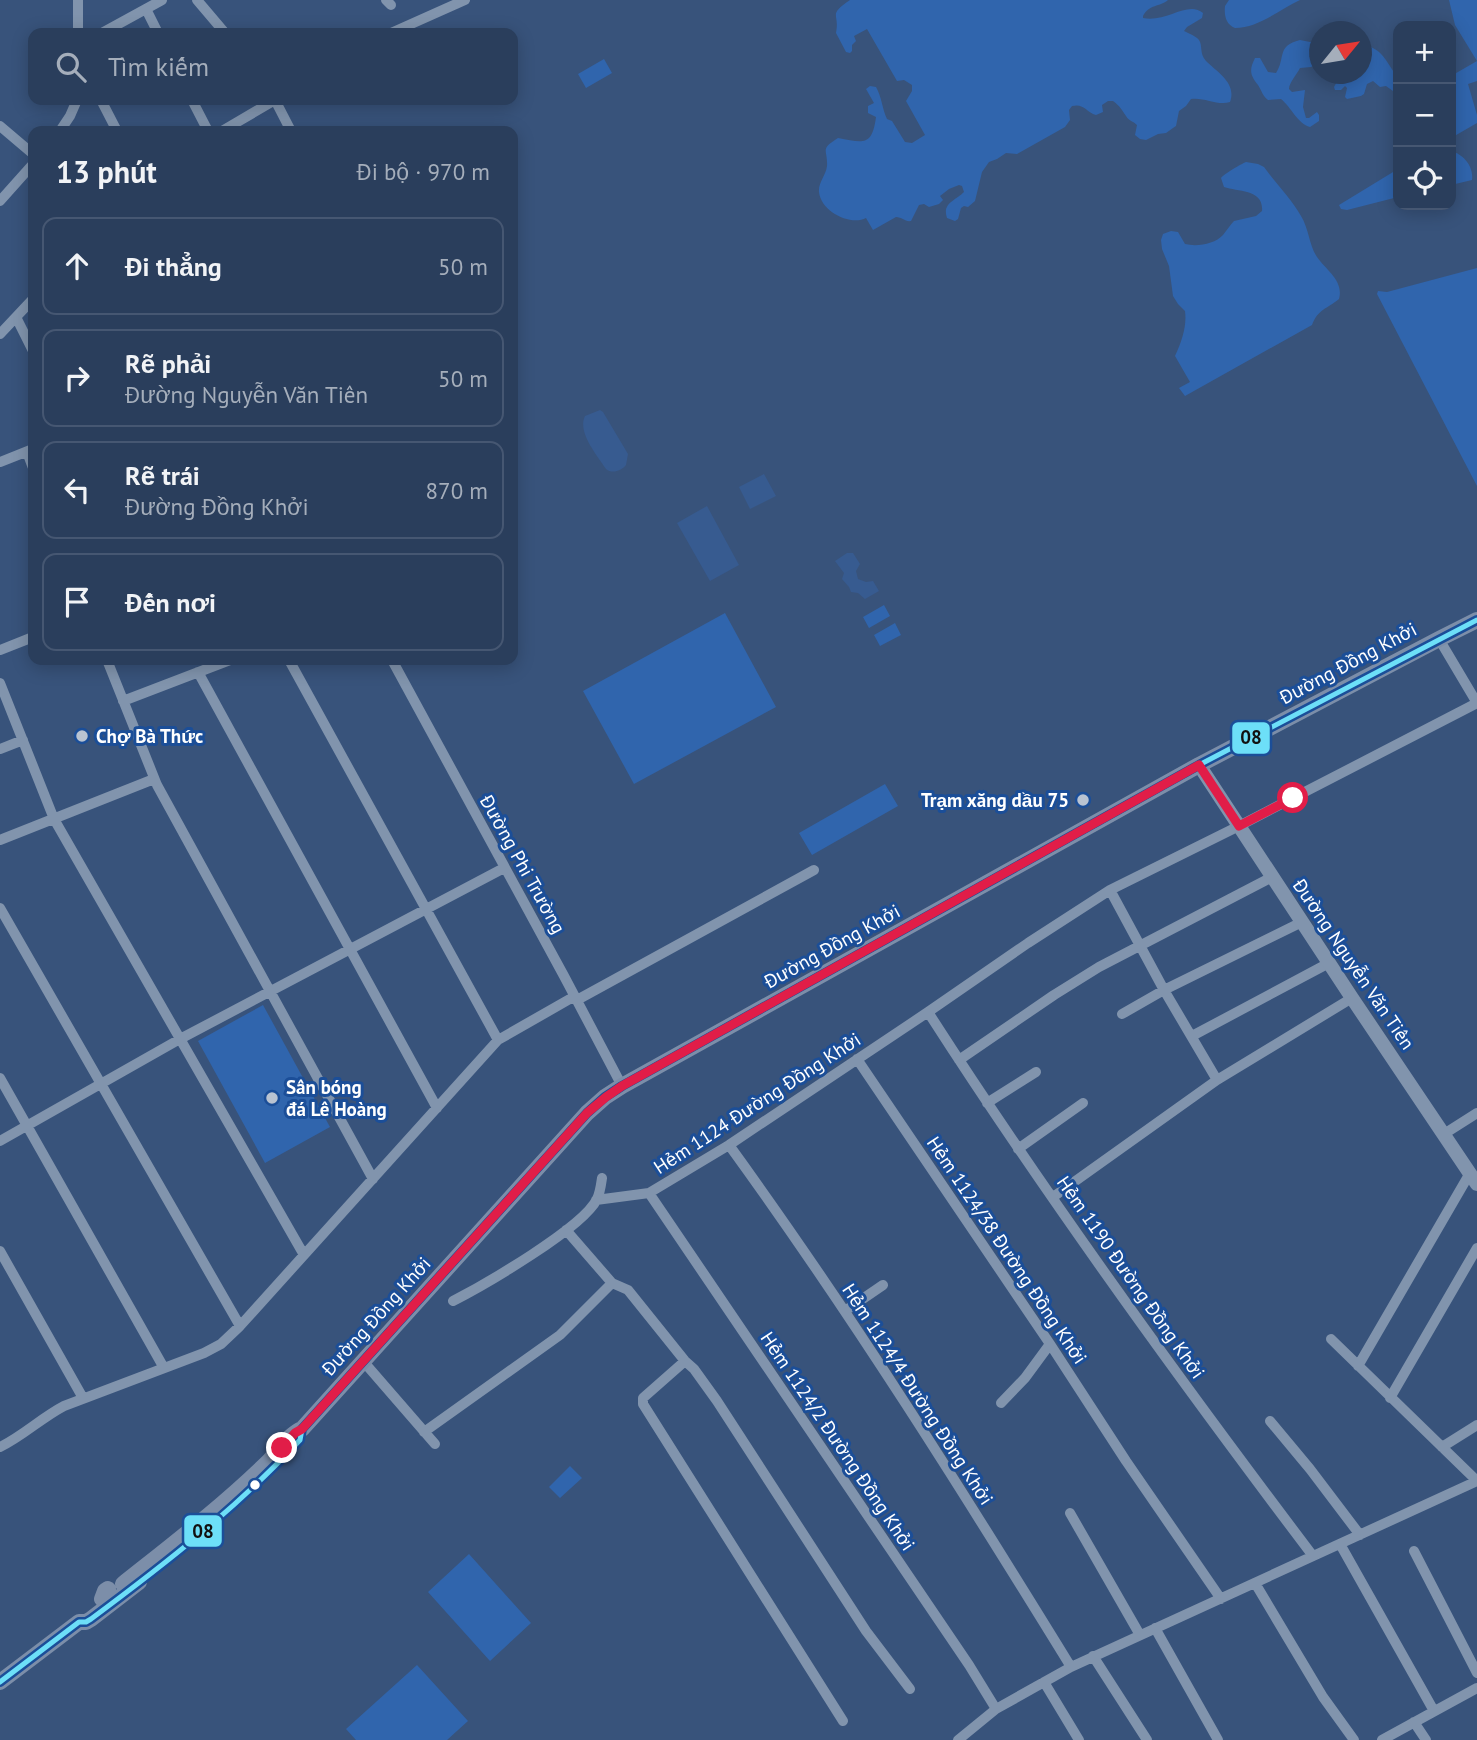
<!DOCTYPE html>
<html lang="vi">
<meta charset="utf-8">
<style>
:root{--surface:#2a3e5c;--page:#324562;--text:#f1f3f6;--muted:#a5aebb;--line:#465772}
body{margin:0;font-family:"PT Sans",sans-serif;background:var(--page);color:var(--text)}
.controls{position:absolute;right:21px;top:21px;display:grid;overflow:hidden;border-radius:14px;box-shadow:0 4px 18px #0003}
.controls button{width:63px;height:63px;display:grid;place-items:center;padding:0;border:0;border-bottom:2px solid var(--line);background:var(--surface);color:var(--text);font:35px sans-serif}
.compass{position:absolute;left:1309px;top:21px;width:63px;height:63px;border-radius:50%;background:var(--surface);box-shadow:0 4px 18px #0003;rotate:60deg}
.stop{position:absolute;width:21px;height:21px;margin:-16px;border:5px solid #e11d48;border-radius:50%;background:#fff}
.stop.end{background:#e11d48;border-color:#fff;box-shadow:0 2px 7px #0008}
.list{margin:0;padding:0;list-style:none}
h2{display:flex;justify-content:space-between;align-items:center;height:91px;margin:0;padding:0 28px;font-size:30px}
h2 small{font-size:23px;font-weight:400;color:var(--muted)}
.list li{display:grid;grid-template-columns:46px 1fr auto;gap:21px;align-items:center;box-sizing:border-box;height:98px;margin:0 14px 14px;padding:0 14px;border:2px solid var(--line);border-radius:14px}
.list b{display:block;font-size:26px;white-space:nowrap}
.list p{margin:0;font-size:23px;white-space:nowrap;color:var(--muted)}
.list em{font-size:23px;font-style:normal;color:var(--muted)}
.icon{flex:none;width:38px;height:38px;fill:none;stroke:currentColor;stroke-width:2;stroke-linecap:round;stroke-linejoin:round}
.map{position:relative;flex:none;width:1477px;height:1740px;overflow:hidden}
.search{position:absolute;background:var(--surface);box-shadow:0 4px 18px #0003;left:28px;top:28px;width:490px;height:77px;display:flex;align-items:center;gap:18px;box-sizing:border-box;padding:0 24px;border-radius:14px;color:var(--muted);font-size:26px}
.panel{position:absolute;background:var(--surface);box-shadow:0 4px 18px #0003;left:28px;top:126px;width:490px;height:539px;border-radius:14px}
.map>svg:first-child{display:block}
.green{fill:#3065ad}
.water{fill:#375b90}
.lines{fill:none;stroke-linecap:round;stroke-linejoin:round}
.minor{stroke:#8194ad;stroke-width:10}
.tertiary{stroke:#8194ad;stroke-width:14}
.secondary{stroke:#7c8ea9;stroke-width:16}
.bus-1-casing{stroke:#1b4e98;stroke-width:10}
.bus-1{stroke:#6ddff8;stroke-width:5}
.route{stroke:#e11d48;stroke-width:9}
.poi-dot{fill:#b9c3d1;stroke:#1b4e98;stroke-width:2.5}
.bus-dot{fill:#fff;stroke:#1b4e98;stroke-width:2.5}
.labels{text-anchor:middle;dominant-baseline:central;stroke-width:6;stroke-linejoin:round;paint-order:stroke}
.street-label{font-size:19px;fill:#fff;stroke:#1b4e98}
.poi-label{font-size:19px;font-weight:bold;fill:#fff;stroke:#1b4e98;text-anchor:start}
.line-badge{stroke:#1b4e98;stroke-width:2.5}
.pale-badge-label{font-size:19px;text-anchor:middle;font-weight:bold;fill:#111}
</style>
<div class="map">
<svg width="1477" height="1740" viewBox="0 0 1477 1740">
<rect width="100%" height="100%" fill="#38537b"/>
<path class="green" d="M850 0H1168C1160 7 1149 4 1143 16V18C1166 23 1188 0 1203 13L1202 18 1187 27 1184 31C1188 33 1196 36 1199 40 1203 46 1199 53 1206 61 1217 72 1237 83 1230 102 1218 106 1204 97 1191 99L1186 106 1179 111 1176 126 1173 128 1166 133 1158 134 1146 140 1140 139 1135 135 1137 125C1133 121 1129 121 1126 116 1121 109 1121 107 1113 101H1108L1102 105 1103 112 1096 115C1086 112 1084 103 1072 106L1069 110 1070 120 1065 127 1017 154 1006 153 997 159 989 162 982 172 975 201 968 207 964 206 961 208 958 219 955 221 947 218C942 203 955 201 964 192L962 186 959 185 949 189 940 196 943 200 939 204 929 207 924 204 919 205 911 221C905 222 902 217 896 217L873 230 866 218C851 226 821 212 819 192 818 183 826 175 827 166 828 149 819 150 838 138 862 142 872 148 876 117L868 113V106L874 103 866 89 870 86 876 87C882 98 882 108 887 119L892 121 905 142 912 143 925 135 906 101 912 91V85L904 80 897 81 867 29 854 36 856 41 852 45V51L850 53 846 52 836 33C840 12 827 16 850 0Z
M1229 0H1300C1279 10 1258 28 1235 28 1226 24 1224 16 1225 6Z
M1449 0H1477V81L1468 84 1477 115V123L1451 138V76L1477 61 1455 25Z
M1300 40 1310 42 1319 41V63L1311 67 1300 68C1297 74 1289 83 1289 89L1292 92 1305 90 1303 107 1306 118H1309L1317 112 1319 115V121L1310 127C1298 124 1291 107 1281 99L1268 100C1262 95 1262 91 1258 85 1250 75 1249 70 1255 58H1260L1268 72 1276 73C1286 58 1276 46 1300 40Z
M1362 45C1384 48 1385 62 1398 77V92L1393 91 1386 86 1380 87 1373 81 1367 84 1364 94 1361 96 1347 99 1345 97 1347 88 1345 86 1341 90H1335L1334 87 1339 78V74H1362Z
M604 59 612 73 586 88 578 74Z
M1451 151C1463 154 1474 166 1472 180L1451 185Z
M1246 162 1258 164 1264 167C1276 184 1291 198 1301 216 1309 229 1309 245 1317 257 1327 271 1344 281 1339 299 1327 309 1318 309 1312 325L1185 396 1179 388 1190 382 1175 356C1182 341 1187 326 1185 311L1178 304 1173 296 1169 266 1162 249 1161 240 1163 234 1171 231 1178 232 1185 244C1197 247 1215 244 1223 235 1227 230 1230 225 1234 221L1256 216 1262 211C1264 189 1238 192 1224 187L1221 178C1224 174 1241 164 1246 162Z
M1398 169V197L1347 210 1341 209 1339 205Z
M1477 268V486L1377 294 1378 291 1387 292Z
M884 605 890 616 869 628 863 617Z
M725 613 776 707 634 784 583 691Z
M895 623 901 635 880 646 874 635Z
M885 784 898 806 812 855 799 833Z
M263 1005 330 1127 265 1163 198 1041Z
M570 1466 582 1478 560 1498 549 1487Z
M469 1554 531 1623 490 1661 428 1592Z
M417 1665 468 1721 447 1740H356L346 1729Z"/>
<path class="water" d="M600 410 603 412 628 454 626 465C621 471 612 474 606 469 597 455 577 432 585 416Z
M764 474 776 496 750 509 739 487Z
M707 506 739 565 710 581 677 523Z
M847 553H853L860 564 856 571 858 579 866 582 873 581 879 591 865 599 858 593 851 592 849 587 842 579 844 573 835 561Z"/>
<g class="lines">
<path class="minor" d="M78 0V33
M197 0 225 33
M386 0 391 5
M146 9 158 33
M102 33 162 0
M391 33 465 0
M101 100 117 131
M192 100 208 131
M275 100 291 131
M0 126 33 154
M60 131 70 116 77 100
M222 131 275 100
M0 201 33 164
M16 317 33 351
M0 334 33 299
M27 452 33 468
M0 462 33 449
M1439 639 1477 703
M0 650 33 637
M107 660 157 785 373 1179
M289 660 498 1040
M392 660 564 976 622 1086
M198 672 437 1108
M0 683 54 819 304 1255
M123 701 230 660
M0 749 23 740
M0 840 154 779
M1110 890 1164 990 1217 1080
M0 908 240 1326
M577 1000 814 870
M928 1012C1048 1199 1179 1379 1313 1556
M1122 1014 1164 990 1302 922
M1192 1036 1329 963
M857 1059 1050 1344 1126 1461 1221 1599
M959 1060 1054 995 1099 967 1272 877
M0 1078 164 1368
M987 1103 1036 1072
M1444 1134 1477 1113
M0 1141 180 1039 504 868
M729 1145C851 1313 962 1490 1071 1667
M1018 1149 1083 1103
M649 1193 969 1665 996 1709
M1053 1197 1217 1080 1352 998
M596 1200 649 1193 729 1145 928 1012 1028 943 1110 890 1239 826 1477 703
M566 1230 612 1283 628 1290 685 1361 694 1369 717 1401 866 1631 910 1689
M0 1251 83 1398
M453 1301C484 1285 583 1228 597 1199 600 1193 601 1185 602 1178
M845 1311 883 1285
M1331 1339 1477 1481
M363 1361 435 1444
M685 1361 643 1398V1404L843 1721
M1358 1366 1470 1173
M1390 1398 1477 1248
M1001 1403 1025 1378 1050 1344
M1270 1421 1310 1469 1360 1535
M424 1432 560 1335 612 1283
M0 1447C23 1436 41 1418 64 1406L204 1353 221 1344 240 1326 498 1040 575 996
M1442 1447 1477 1425
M1070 1513 1140 1635
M1340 1544 1434 1711
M1414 1551 1477 1673
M1255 1583 1323 1697 1354 1740
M1155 1628 1218 1740
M1093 1656 1147 1740
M1044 1682 1079 1740
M1414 1722 1426 1740
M958 1740 996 1709 1071 1667 1477 1481
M1382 1740 1477 1688"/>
<path class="tertiary" d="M1199 765 1352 998 1477 1184"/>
<path class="secondary" d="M123 1584C172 1545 223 1506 268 1462 277 1453 290 1433 302 1429L587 1113 605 1097 622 1086 1199 765 1439 639 1477 620
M102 1599 105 1591 108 1589
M0 1682 79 1622H86L91 1619 139 1582"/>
<defs>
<path id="bus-1" d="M0 1682 79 1622H86L91 1619C165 1564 237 1508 300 1440L302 1429 587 1113 605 1097 622 1086 1199 765 1477 620"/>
</defs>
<use href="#bus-1" class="bus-1-casing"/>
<use href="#bus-1" class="bus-1"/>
</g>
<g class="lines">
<path class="route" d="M282 1448 295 1433 302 1429 587 1113 606 1097 622 1086 1199 765 1239 826 1293 798"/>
</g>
<g class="poi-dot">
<circle cx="82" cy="736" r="7"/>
<circle cx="1083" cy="800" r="7"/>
<circle cx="272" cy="1098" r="7"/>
</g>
<circle class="bus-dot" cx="255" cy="1485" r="6"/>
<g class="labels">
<g class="street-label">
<text transform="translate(1348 663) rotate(-28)">Đường Đồng Khởi</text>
<text transform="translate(523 864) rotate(61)">Đường Phi Trường</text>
<text transform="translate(832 946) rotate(-29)">Đường Đồng Khởi</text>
<text transform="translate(1354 964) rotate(56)">Đường Nguyễn Văn Tiên</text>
<text transform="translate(757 1103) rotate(-33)">Hẻm 1124 Đường Đồng Khởi</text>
<text transform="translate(1007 1250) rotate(56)">Hẻm 1124/38 Đường Đồng Khởi</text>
<text transform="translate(1131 1277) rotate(55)">Hẻm 1190 Đường Đồng Khởi</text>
<text transform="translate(376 1316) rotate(-48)">Đường Đồng Khởi</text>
<text transform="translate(918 1394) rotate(57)">Hẻm 1124/4 Đường Đồng Khởi</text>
<text transform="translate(838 1441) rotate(56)">Hẻm 1124/2 Đường Đồng Khởi</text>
</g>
<g class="poi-label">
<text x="96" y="736">Chợ Bà Thức</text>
<text x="1069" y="800" text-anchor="end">Trạm xăng dầu 75</text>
<text x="286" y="1087">Sân bóng<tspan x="286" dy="22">đá Lê Hoàng</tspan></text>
</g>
</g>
<g class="line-badge">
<rect x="1231" y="721" width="40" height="34" rx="7" fill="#6ddff8"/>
<rect x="183" y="1514" width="40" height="34" rx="7" fill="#6ddff8"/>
</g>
<g class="pale-badge-label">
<text x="1251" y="744">08</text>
<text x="203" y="1538">08</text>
</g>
</svg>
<div class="controls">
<button>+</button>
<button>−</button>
<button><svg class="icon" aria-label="locate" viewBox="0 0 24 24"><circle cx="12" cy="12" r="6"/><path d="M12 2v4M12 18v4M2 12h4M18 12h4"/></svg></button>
</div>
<svg class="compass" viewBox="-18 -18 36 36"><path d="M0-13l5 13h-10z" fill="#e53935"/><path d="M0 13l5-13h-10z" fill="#a5aebb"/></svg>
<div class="stop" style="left:1293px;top:798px"></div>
<div class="stop end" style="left:282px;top:1448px"></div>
<div class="search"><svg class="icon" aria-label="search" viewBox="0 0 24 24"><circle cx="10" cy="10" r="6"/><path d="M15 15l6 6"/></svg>Tìm kiếm</div>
<section class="panel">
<h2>13 phút<small>Đi bộ · 970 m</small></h2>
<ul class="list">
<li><svg class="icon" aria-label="ahead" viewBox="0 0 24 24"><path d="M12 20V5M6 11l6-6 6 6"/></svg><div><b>Đi thẳng</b></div><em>50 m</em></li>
<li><svg class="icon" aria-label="right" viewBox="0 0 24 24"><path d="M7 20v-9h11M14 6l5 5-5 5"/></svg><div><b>Rẽ phải</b><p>Đường Nguyễn Văn Tiên</p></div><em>50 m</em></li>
<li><svg class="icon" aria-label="left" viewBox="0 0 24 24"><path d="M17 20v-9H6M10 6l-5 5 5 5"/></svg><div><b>Rẽ trái</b><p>Đường Đồng Khởi</p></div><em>870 m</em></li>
<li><svg class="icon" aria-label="arrive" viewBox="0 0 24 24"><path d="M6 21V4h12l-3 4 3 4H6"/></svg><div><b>Đến nơi</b></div></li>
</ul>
</section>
</div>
